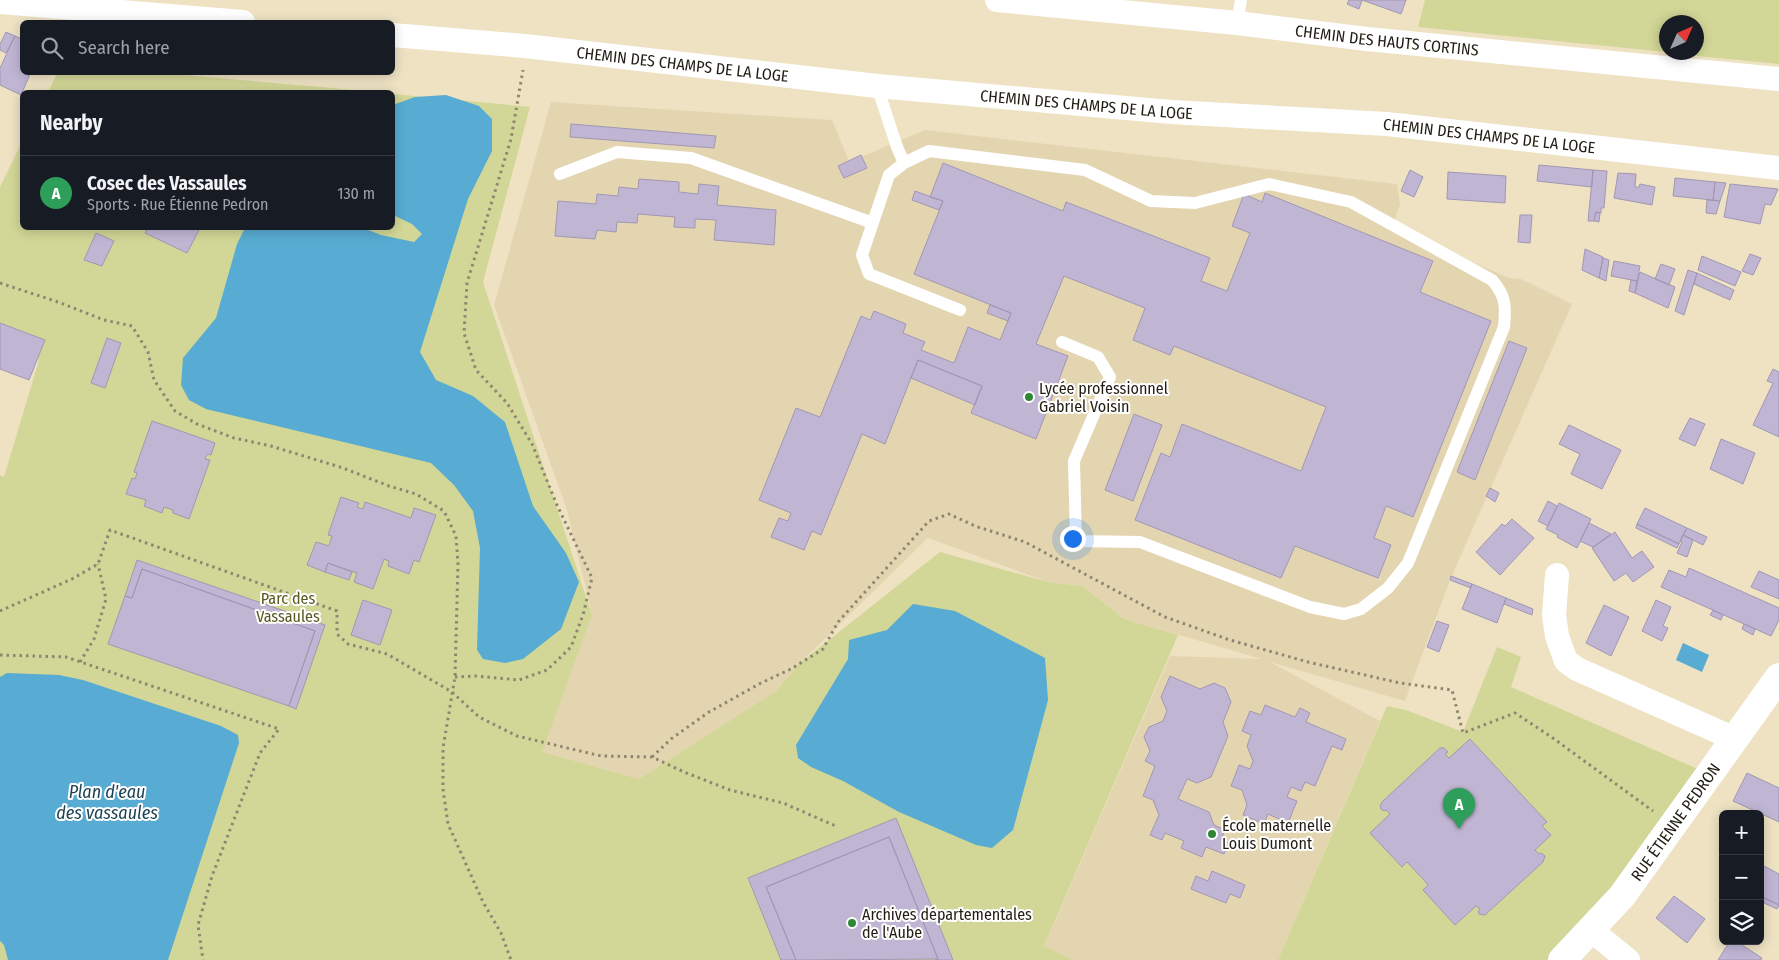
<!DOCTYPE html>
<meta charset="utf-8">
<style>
:root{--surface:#171b24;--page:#242831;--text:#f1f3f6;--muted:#9ea1a6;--line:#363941;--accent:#db2777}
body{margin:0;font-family:"Fira Sans Condensed",sans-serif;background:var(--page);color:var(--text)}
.controls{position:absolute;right:15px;bottom:15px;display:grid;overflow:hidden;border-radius:8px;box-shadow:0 2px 12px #0003}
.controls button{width:45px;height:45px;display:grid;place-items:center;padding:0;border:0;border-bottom:1px solid var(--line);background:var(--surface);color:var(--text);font:25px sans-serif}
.compass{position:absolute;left:1659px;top:15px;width:45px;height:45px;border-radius:50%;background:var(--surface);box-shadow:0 2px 12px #0003;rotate:45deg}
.you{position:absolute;left:1072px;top:538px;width:18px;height:18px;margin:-12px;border:4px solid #fff;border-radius:50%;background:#1a73e8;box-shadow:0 0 0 8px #1a73e833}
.badge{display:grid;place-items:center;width:32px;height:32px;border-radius:50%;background:var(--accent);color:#fff;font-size:16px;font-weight:700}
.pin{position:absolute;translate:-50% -41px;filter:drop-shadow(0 1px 2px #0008)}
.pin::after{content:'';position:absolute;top:26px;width:18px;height:15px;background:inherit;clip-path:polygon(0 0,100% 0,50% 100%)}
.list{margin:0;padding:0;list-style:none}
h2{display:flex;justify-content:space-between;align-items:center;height:65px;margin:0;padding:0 20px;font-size:21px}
h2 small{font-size:16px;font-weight:400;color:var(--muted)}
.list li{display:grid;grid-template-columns:32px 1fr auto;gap:15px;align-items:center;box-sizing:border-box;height:75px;padding:0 20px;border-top:1px solid var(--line)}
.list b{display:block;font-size:19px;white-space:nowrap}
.list p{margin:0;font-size:16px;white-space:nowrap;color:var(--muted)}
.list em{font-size:16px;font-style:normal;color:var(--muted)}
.icon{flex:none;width:28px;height:28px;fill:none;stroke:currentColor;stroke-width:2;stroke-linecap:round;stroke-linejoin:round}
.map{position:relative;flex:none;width:1779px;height:960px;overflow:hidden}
.search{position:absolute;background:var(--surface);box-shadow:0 2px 12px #0003;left:20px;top:20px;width:375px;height:55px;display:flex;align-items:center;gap:12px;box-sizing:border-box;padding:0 18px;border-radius:8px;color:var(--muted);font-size:19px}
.panel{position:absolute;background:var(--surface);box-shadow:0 2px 12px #0003;left:20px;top:90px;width:375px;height:140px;border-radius:8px}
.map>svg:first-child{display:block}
.built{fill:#e4d5b1}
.green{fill:#d2d696}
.water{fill:#58abd2}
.building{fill:#c0b6d4;stroke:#a197b4}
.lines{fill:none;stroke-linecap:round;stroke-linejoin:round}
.path{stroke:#8e8670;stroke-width:3;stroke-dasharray:2.5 4;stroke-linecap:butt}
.service{stroke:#fff;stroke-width:12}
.minor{stroke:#fff;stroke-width:24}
.tertiary{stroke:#fff;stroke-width:28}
.poi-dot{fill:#2f8736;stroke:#fff;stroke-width:2}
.labels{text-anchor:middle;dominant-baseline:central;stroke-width:4;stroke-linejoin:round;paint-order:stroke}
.street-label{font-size:16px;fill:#211d12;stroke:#fff}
.poi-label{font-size:16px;fill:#211d12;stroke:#fff;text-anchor:start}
.park-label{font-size:16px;fill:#575921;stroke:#fff}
.water-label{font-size:18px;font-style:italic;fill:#1d4253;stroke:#fff}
</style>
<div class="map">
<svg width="1779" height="960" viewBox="0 0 1779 960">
<rect width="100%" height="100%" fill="#eee2c3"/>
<path class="built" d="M551 102 832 120 849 161 839 166 844 178 866 168 861 157 925 130 1397 184 1400 204 1392 227 1509 278 1521 279 1572 304 1450 580 1405 701 1270 662 1380 721 1278 960H1073L1044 947 1170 656 1262 659 1124 619 1082 586 1048 582 928 538 800 663 776 691 639 779 541 752 592 615 567 510 494 305Z"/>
<path class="green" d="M1425 0H1779V64L1668 53 1696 52V22H1666V52L1418 27Z
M58 72 160 73 378 92H48Z
M393 94 530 107 483 282 592 615 542 752 639 779 776 691 800 663 940 552 1048 582 1082 586 1124 619 1178 635 1044 946 1073 960H0V475L4 477 39 360 0 343V187L22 142V228H392Z
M1497 647 1521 657 1511 687 1700 770 1558 960H1278L1387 706 1406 710 1463 732Z"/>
<path class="water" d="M446 95 479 106 492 119V151L468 199 420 352 436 380 473 396 505 422 533 506 566 553 579 582 561 629 523 659 505 663 483 659 477 650 480 548 473 511 454 485 431 463 206 409 189 400 181 385 183 358 216 318 237 244 245 228H363L381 235 414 242 422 234 412 224 393 215V105L415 97Z
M913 604 955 611 1045 658 1048 700 1013 830 992 848 976 845 899 812 843 781 811 767 798 758 796 745 848 659 849 640 887 630Z
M1683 643 1709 655 1702 672 1676 660Z
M7 673 59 675 83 680 221 726 238 735 239 743 168 960H8L4 945 0 941V677Z"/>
<path class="building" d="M1349 0H1406L1401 14 1362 0 1359 9 1347 4Z
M6 32 15 36 6 53 0 50V44Z
M15 36 22 39V72H31L21 95 0 85V68Z
M571 124 716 136 714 148 570 137Z
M861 155 867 168 844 178 838 166Z
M943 163 1063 211 1066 202 1210 258 1201 281 1227 291 1250 233 1232 226 1244 194 1262 202 1265 193 1433 261 1420 292 1491 321 1413 517 1386 506 1374 538 1391 545 1378 578 1295 546 1281 578 1135 520 1161 453 1170 457 1182 424 1301 471 1326 407 1174 346 1170 355 1133 340 1145 308 1064 276 1036 344 1068 356 1036 439 971 413 982 386 918 360 885 444 862 434 821 535 812 531 804 550 771 537 779 518 788 521 791 513 759 500 796 408 820 417 861 316 870 320 874 311 906 324 903 333 925 342 921 350 954 363 968 327 1000 340 1011 313 914 274 943 201 930 197Z
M1539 165 1593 170 1592 187 1537 181Z
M1410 170 1423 177 1414 197 1401 191Z
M1593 170 1607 171 1604 208H1601V213L1596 212 1594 221H1588Z
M1448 172 1506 176 1505 203 1447 199Z
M1618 173 1636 174 1635 187H1639L1640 184 1655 187 1652 205 1614 198Z
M1675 178 1715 182 1713 200 1673 196Z
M639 179 679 182V192L698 194 699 184 719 186 717 205 776 210 774 245 714 240 716 220 695 219V228L674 227 675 217 638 214 637 223 617 222 616 232 597 230 595 239 555 236 558 201 596 204 597 194 618 196 619 187 638 189Z
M1715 182 1726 183 1720 201 1713 200Z
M1730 184 1778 189 1771 205 1765 204 1760 224 1724 217Z
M915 191 943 201 939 210 912 200Z
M1707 200 1720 201 1716 214 1706 213Z
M1596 212 1600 213 1599 222 1594 221Z
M1520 215H1532L1530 243 1518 242Z
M148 228H200L187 253 145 233Z
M96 233 114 241 102 266 84 260Z
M1585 249 1603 257 1599 278 1582 270Z
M1750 254 1761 258 1753 275 1742 271Z
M1702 256 1741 272 1735 286 1698 270Z
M1603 258 1609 260 1606 281 1599 278Z
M1614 261 1640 266 1637 281 1611 276Z
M1661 264 1675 269 1669 285 1655 279Z
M1688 270 1697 273 1684 315 1675 311Z
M1640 272 1675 287 1668 308 1635 293Z
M1697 273 1734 290 1730 300 1694 284Z
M1631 280 1637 281 1635 293 1629 291Z
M990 305 1011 313 1008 321 987 313Z
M0 323 45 340 29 380 0 369Z
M107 338 121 343 105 388 91 383Z
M1509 341 1527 348 1475 480 1457 472Z
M918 360 982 386 975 405 911 378Z
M1773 369 1779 372V437L1753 425 1773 383 1767 381Z
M1134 414 1162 425 1133 501 1105 490Z
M1690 418 1705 424 1695 446 1679 439Z
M152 421 215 443 211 455 207 454 205 459 210 460 189 519 173 513V510L164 507 162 513 144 506 146 500 126 494 132 478 135 479 137 473 134 472Z
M1569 425 1621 450 1602 489 1571 474 1580 454 1559 444Z
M1721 439 1755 453 1743 484 1710 469Z
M1490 488 1499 493 1495 502 1486 496Z
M341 497 359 503 357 507 363 509 365 502 411 518 414 508 436 515 419 562 414 560 409 574 388 566 389 561 384 559 373 589 354 582 357 573 328 563 325 572 307 565 316 542 329 546 332 536 328 535Z
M1548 501 1557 506 1548 526 1538 521Z
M1559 503 1591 519 1577 548 1557 537 1558 535 1546 529Z
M1645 508 1687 528 1679 544 1637 524Z
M1512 519 1534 538 1500 575 1476 552 1502 524 1505 526Z
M1589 523 1611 534 1593 547 1580 541Z
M1637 524 1679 544 1677 548 1636 528Z
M1687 528 1707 537 1703 545 1683 535Z
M1615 532 1632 558 1642 551 1654 567 1633 582 1626 573 1614 581 1592 548Z
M1683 535 1693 540 1687 557 1677 553 1682 542 1680 541Z
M137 560 325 625 296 709 289 706 315 631 142 569 132 598 125 596Z
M328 563 352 572 349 580 325 572Z
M1689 568 1779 608V620L1771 636 1661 587 1669 570 1686 577Z
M142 569 315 631 289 706 108 644 125 596 132 598Z
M1759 571 1779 580V599L1751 587Z
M1451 576 1472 584 1471 588 1450 580Z
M1472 584 1506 598 1497 623 1462 609Z
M1506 598 1533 609 1532 615 1504 604Z
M363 600 392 610 380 645 351 635Z
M1656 600 1671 607 1663 626 1668 628 1662 641 1642 631Z
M1604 605 1629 617 1611 656 1586 643Z
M1713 610 1723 615 1721 620 1710 615Z
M1437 621 1449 625 1439 652 1427 647Z
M1744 624 1755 629 1753 635 1742 629Z
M1170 676 1200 689 1214 683 1225 688 1231 702 1223 722 1228 736 1211 777 1197 783 1187 779 1178 799 1209 812 1214 825 1225 830 1221 840 1229 843 1224 854 1206 847 1202 857 1181 848 1184 841 1165 833 1162 840 1150 835 1159 815 1153 800 1143 796 1155 766 1145 761 1150 751 1144 737 1149 727 1163 721 1167 711 1161 697Z
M1265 705 1295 717 1300 708 1310 713 1306 722 1346 739 1342 750 1332 746 1315 786 1305 782 1301 791 1291 787 1287 797 1297 801 1288 823 1268 814 1264 824 1243 815 1247 805 1242 790 1231 786 1239 765 1250 769 1253 761 1247 746 1251 735 1242 731 1250 711 1261 715Z
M1470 739 1547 822 1542 826 1551 835 1535 850 1539 854 1541 853 1545 856 1543 862 1485 915 1479 914 1478 912 1480 909 1476 906 1455 925 1423 890 1428 885 1423 879 1407 862 1402 867 1370 833 1390 814 1386 810 1384 811 1381 809 1380 806 1383 801 1440 748H1444L1448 752 1445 754 1449 758Z
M1747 773 1779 788V822L1733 801Z
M896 818 953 960H935L938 959 889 837 766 887 796 960H781L748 878Z
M889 837 938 959 796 960 766 887Z
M1764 866 1779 874V905L1760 896V875Z
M1212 871 1245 885 1240 898 1230 894 1226 903 1191 889 1196 876 1208 881Z
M1674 896 1705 919 1687 943 1656 918Z
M1760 896 1779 905 1777 909 1760 901Z
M1730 941H1736L1762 958 1761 960H1718Z"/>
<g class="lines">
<path class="path" d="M0 283 58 302 104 320 132 326 148 352 154 380 175 411 197 424 234 438 271 446 343 468 389 486 416 494 444 511 456 536 458 564 455 677 443 748V789L448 824 483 902 501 933 511 960
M0 611 72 579 98 564 110 530 337 611V634L348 644 387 654 452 692 479 717 517 736 601 756 652 757 684 772 730 790 783 803 838 827
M0 655 66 657 279 729 260 753 212 876 198 925 203 960
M80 662 94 639 106 599 98 564
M455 677 476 676 519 680 547 670 571 647 583 615 592 578 557 505 532 444 507 403 476 370 464 333 467 283 511 139 523 70
M652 757 671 739 709 712 761 683 791 669 823 649 838 622 929 521 949 514 975 526 1025 542 1165 617 1230 640 1308 662 1400 683 1452 690 1463 733 1515 713 1550 736 1653 811"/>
<path class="service" d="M1237 23 1241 0
M877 86 897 147 904 163 929 151 1085 170 1151 201 1195 203 1269 184 1351 202 1492 280C1506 296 1506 306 1504 327L1408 563 1388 588 1361 609 1344 614 1310 607 1140 542 1076 541 1074 461 1110 377 1098 357 1062 342
M904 163 889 175 862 255 869 274 960 310
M560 174 617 152 691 158 873 223"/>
<g class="minor">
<path id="s1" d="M997 0 1237 23 1367 39 1779 79"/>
<path d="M0 2 243 22"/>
<path id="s2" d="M392 35 525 46 877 86 1171 112 1387 124 1779 168"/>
<path d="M1557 575 1554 615 1557 636 1566 661 1577 669 1735 739"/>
<path d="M1591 930 1628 960"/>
</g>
<path class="tertiary" id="s3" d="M1562 960 1622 896 1779 677"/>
</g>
<g class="poi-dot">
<circle cx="1029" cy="397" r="5"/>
<circle cx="1212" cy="834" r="5"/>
<circle cx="852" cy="923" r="5"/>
</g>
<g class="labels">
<g class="street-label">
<text stroke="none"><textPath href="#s1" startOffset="392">CHEMIN DES HAUTS CORTINS</textPath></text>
<text stroke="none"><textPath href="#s2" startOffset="292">CHEMIN DES CHAMPS DE LA LOGE</textPath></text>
<text stroke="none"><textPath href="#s2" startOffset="698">CHEMIN DES CHAMPS DE LA LOGE</textPath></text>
<text stroke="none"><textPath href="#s2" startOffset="1102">CHEMIN DES CHAMPS DE LA LOGE</textPath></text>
<text stroke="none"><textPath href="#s3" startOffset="179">RUE ÉTIENNE PEDRON</textPath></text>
</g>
<g class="poi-label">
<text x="1039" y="388">Lycée professionnel<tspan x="1039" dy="18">Gabriel Voisin</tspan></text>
<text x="1222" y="825">École maternelle<tspan x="1222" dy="18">Louis Dumont</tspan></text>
<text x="862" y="914">Archives départementales<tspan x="862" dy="18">de l'Aube</tspan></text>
</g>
<g class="park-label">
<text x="288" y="598">Parc des<tspan x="288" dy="18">Vassaules</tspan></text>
</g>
<g class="water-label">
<text x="107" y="792">Plan d'eau<tspan x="107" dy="21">des vassaules</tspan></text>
</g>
</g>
</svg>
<div class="controls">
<button>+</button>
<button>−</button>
<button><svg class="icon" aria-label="layers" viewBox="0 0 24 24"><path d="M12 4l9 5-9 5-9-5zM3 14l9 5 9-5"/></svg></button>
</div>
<svg class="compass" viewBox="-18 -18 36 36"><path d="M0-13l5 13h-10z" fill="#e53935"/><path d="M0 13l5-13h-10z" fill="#9ea1a6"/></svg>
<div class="you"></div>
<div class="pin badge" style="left:1459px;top:829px;background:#2e9e5b">A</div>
<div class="search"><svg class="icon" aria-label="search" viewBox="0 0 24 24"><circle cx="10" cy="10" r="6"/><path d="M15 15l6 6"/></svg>Search here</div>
<section class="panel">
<h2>Nearby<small></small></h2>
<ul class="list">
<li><span class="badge" style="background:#2e9e5b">A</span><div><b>Cosec des Vassaules</b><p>Sports · Rue Étienne Pedron</p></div><em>130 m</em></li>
</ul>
</section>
</div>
